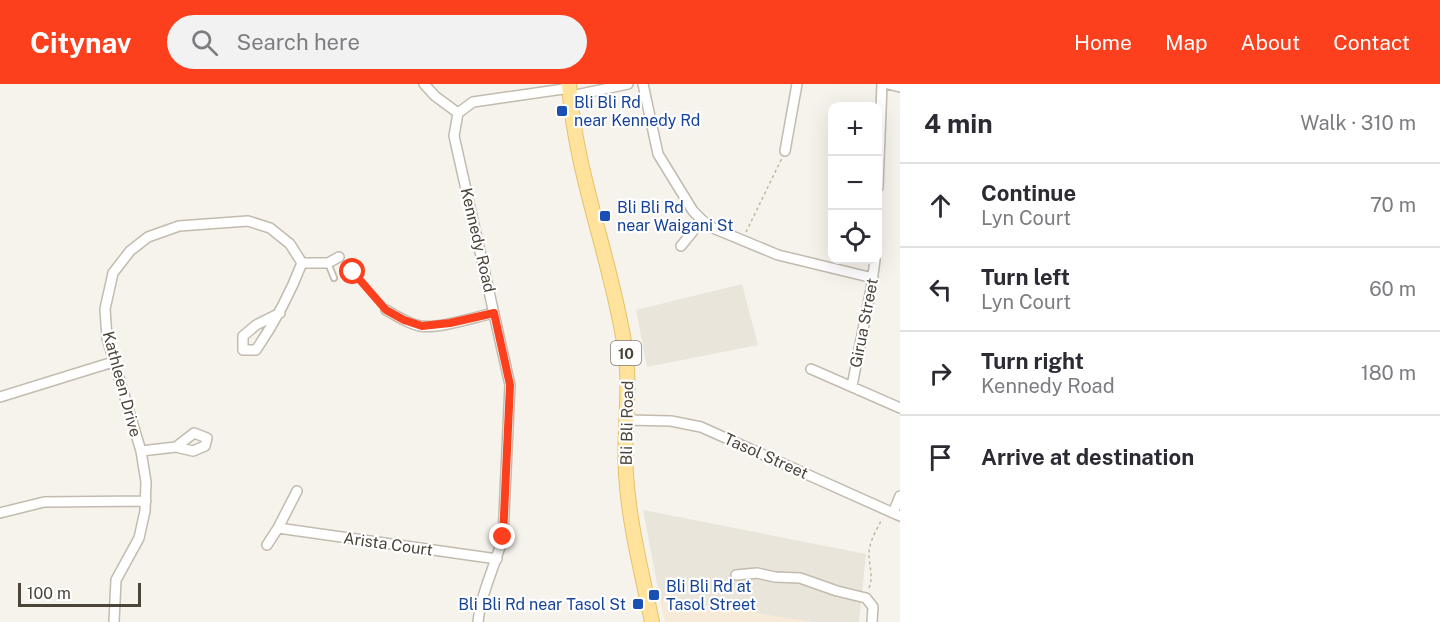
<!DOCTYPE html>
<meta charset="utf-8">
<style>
:root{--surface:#fff;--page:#f2f2f3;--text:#2b2b33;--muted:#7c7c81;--line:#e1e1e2;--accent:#fc3f1d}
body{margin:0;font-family:"Public Sans",sans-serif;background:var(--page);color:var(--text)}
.controls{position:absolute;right:18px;top:18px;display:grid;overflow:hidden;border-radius:12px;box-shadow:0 6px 24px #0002}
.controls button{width:54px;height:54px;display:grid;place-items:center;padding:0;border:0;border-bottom:2px solid var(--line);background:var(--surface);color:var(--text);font:30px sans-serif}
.scale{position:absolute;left:18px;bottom:15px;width:123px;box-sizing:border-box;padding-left:6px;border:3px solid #4b4439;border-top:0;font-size:16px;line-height:21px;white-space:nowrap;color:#4b4439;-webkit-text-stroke:4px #fff;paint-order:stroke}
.stop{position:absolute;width:18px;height:18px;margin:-14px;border:4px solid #fc3f1d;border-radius:50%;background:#fff}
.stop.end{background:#fc3f1d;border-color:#fff;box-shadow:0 2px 6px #0008}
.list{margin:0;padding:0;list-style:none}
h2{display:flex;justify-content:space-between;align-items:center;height:78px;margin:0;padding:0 24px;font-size:26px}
h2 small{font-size:20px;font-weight:400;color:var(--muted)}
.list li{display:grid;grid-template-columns:39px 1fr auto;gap:18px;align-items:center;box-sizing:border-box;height:84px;padding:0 24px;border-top:2px solid var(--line)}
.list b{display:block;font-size:22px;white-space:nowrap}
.list p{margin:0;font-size:20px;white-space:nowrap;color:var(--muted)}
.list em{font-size:20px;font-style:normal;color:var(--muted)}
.icon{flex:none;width:33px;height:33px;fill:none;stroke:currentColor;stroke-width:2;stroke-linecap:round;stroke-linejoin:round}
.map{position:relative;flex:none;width:900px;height:538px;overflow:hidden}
header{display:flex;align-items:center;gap:36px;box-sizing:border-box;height:84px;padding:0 30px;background:var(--accent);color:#fff}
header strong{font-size:28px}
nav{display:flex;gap:33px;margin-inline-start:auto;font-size:21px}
.search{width:420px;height:54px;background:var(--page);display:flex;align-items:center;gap:15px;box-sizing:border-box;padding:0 21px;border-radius:33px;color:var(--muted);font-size:22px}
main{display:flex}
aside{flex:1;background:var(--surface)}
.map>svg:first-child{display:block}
.residential{fill:#eae5da}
.commercial{fill:#f7ead8}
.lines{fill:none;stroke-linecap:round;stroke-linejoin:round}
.service-casing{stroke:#c2bbae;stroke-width:8}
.minor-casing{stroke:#c2bbae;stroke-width:12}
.primary-casing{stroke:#e6c16a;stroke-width:16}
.path{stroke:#c4b79f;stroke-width:1.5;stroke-dasharray:3 3;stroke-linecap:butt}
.service{stroke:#fff;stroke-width:4.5}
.minor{stroke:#fff;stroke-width:9}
.primary{stroke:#ffe39c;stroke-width:14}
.route{stroke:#fc3f1d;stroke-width:8}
.transit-dot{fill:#1a4fb4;stroke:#fff;stroke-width:2}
.labels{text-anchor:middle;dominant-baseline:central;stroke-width:4.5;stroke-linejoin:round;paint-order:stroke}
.shield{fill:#fff;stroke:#817c74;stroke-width:1.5}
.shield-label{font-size:15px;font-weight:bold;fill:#4b4439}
.transit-label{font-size:16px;fill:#164399;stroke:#fff;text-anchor:start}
.street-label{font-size:16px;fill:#4b4439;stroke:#fff}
</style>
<header>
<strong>Citynav</strong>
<div class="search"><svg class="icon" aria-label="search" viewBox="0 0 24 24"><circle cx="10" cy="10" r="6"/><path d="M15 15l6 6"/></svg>Search here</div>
<nav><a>Home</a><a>Map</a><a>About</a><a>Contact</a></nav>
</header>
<main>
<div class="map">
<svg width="900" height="538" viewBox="0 0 900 538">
<rect width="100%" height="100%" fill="#f6f3ec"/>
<path class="residential" d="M742 200 758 261 647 283 636 226Z
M643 426 866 470 859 538H812L660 515Z"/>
<path class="commercial" d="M660 515 743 527 812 538H665Z"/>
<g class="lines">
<defs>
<path id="service" d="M328 179 334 194"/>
<path id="minor" d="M424 0 435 12 458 29
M643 0 658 70 693 127 702 136 713 144 778 171 873 194
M888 0 900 3
M571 12 628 0
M785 67 797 0
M878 103 882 0
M681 162 702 136
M302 179H328L339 173
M386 226C397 232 408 240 420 242 439 245 475 233 494 229
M811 285 900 324
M852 302 871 205 875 176
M0 313 113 278
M627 336 671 337 701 343 900 432
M141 367 176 363 194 349 207 354 205 362 193 367 176 363
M297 407 278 444 497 475
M0 429 44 418 146 417
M893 429 900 412
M267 461 278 444
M736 491 757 489 775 493 800 494 837 507 866 514 873 523 872 538
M114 538 116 496 139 454 145 427 146 398 141 367 107 254 105 225 113 189 130 167 148 153 179 142 248 137 270 144 290 160 302 179C290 210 275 238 256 266H243V252L256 241 280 229
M478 538C481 509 495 482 503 453L510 301 454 52 458 29 473 18 570 4"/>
<path id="primary" d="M569 0C575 88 610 172 624 258 632 302 623 346 626 390 629 440 642 489 652 538"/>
</defs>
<use href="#service" class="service-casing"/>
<use href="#minor" class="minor-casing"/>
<use href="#primary" class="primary-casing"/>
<path class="path" d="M746 148 782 74
M341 183 353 187 381 219
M869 504C875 489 866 477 870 462 872 453 878 443 882 435"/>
<use href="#service" class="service"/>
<use href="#minor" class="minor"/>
<use href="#primary" class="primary"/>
</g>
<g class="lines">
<path class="route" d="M353 188 386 226 404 236 422 242 450 239 494 229 510 301 503 453"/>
</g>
<g class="transit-dot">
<rect x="556" y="21" width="12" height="12" rx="3"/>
<rect x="599" y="126" width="12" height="12" rx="3"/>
<rect x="648" y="505" width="12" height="12" rx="3"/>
<rect x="632" y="514" width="12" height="12" rx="3"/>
</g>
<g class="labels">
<rect class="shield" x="611" y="257" width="30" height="24" rx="4.5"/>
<g class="shield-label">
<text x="626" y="269">10</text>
</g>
<g class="transit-label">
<text x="574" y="18">Bli Bli Rd<tspan x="574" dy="18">near Kennedy Rd</tspan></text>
<text x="617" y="123">Bli Bli Rd<tspan x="617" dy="18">near Waigani St</tspan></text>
<text x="666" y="502">Bli Bli Rd at<tspan x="666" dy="18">Tasol Street</tspan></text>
<text x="626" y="520" text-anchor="end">Bli Bli Rd near Tasol St</text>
</g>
<g class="street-label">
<text transform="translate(478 156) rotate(77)">Kennedy Road</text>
<text transform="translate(864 239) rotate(-79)">Girua Street</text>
<text transform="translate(122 300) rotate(75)">Kathleen Drive</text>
<text transform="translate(627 339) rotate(-89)">Bli Bli Road</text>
<text transform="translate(766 372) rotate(24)">Tasol Street</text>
<text transform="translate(388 460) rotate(8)">Arista Court</text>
</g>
</g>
</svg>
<div class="controls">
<button>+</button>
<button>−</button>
<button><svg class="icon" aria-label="locate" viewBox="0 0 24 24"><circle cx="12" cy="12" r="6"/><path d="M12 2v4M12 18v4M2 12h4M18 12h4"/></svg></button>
</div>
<div class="scale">100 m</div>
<div class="stop" style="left:353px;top:188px"></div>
<div class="stop end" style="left:503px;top:453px"></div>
</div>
<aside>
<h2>4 min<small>Walk · 310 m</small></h2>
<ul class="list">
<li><svg class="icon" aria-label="ahead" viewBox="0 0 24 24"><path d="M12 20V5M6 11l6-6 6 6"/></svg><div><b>Continue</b><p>Lyn Court</p></div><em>70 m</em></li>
<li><svg class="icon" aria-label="left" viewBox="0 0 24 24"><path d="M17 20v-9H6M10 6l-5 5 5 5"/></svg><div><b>Turn left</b><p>Lyn Court</p></div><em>60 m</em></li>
<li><svg class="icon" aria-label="right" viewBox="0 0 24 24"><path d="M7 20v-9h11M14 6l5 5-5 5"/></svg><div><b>Turn right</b><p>Kennedy Road</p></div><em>180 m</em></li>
<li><svg class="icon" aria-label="arrive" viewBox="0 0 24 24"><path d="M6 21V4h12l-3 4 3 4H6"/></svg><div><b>Arrive at destination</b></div></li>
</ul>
</aside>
</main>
